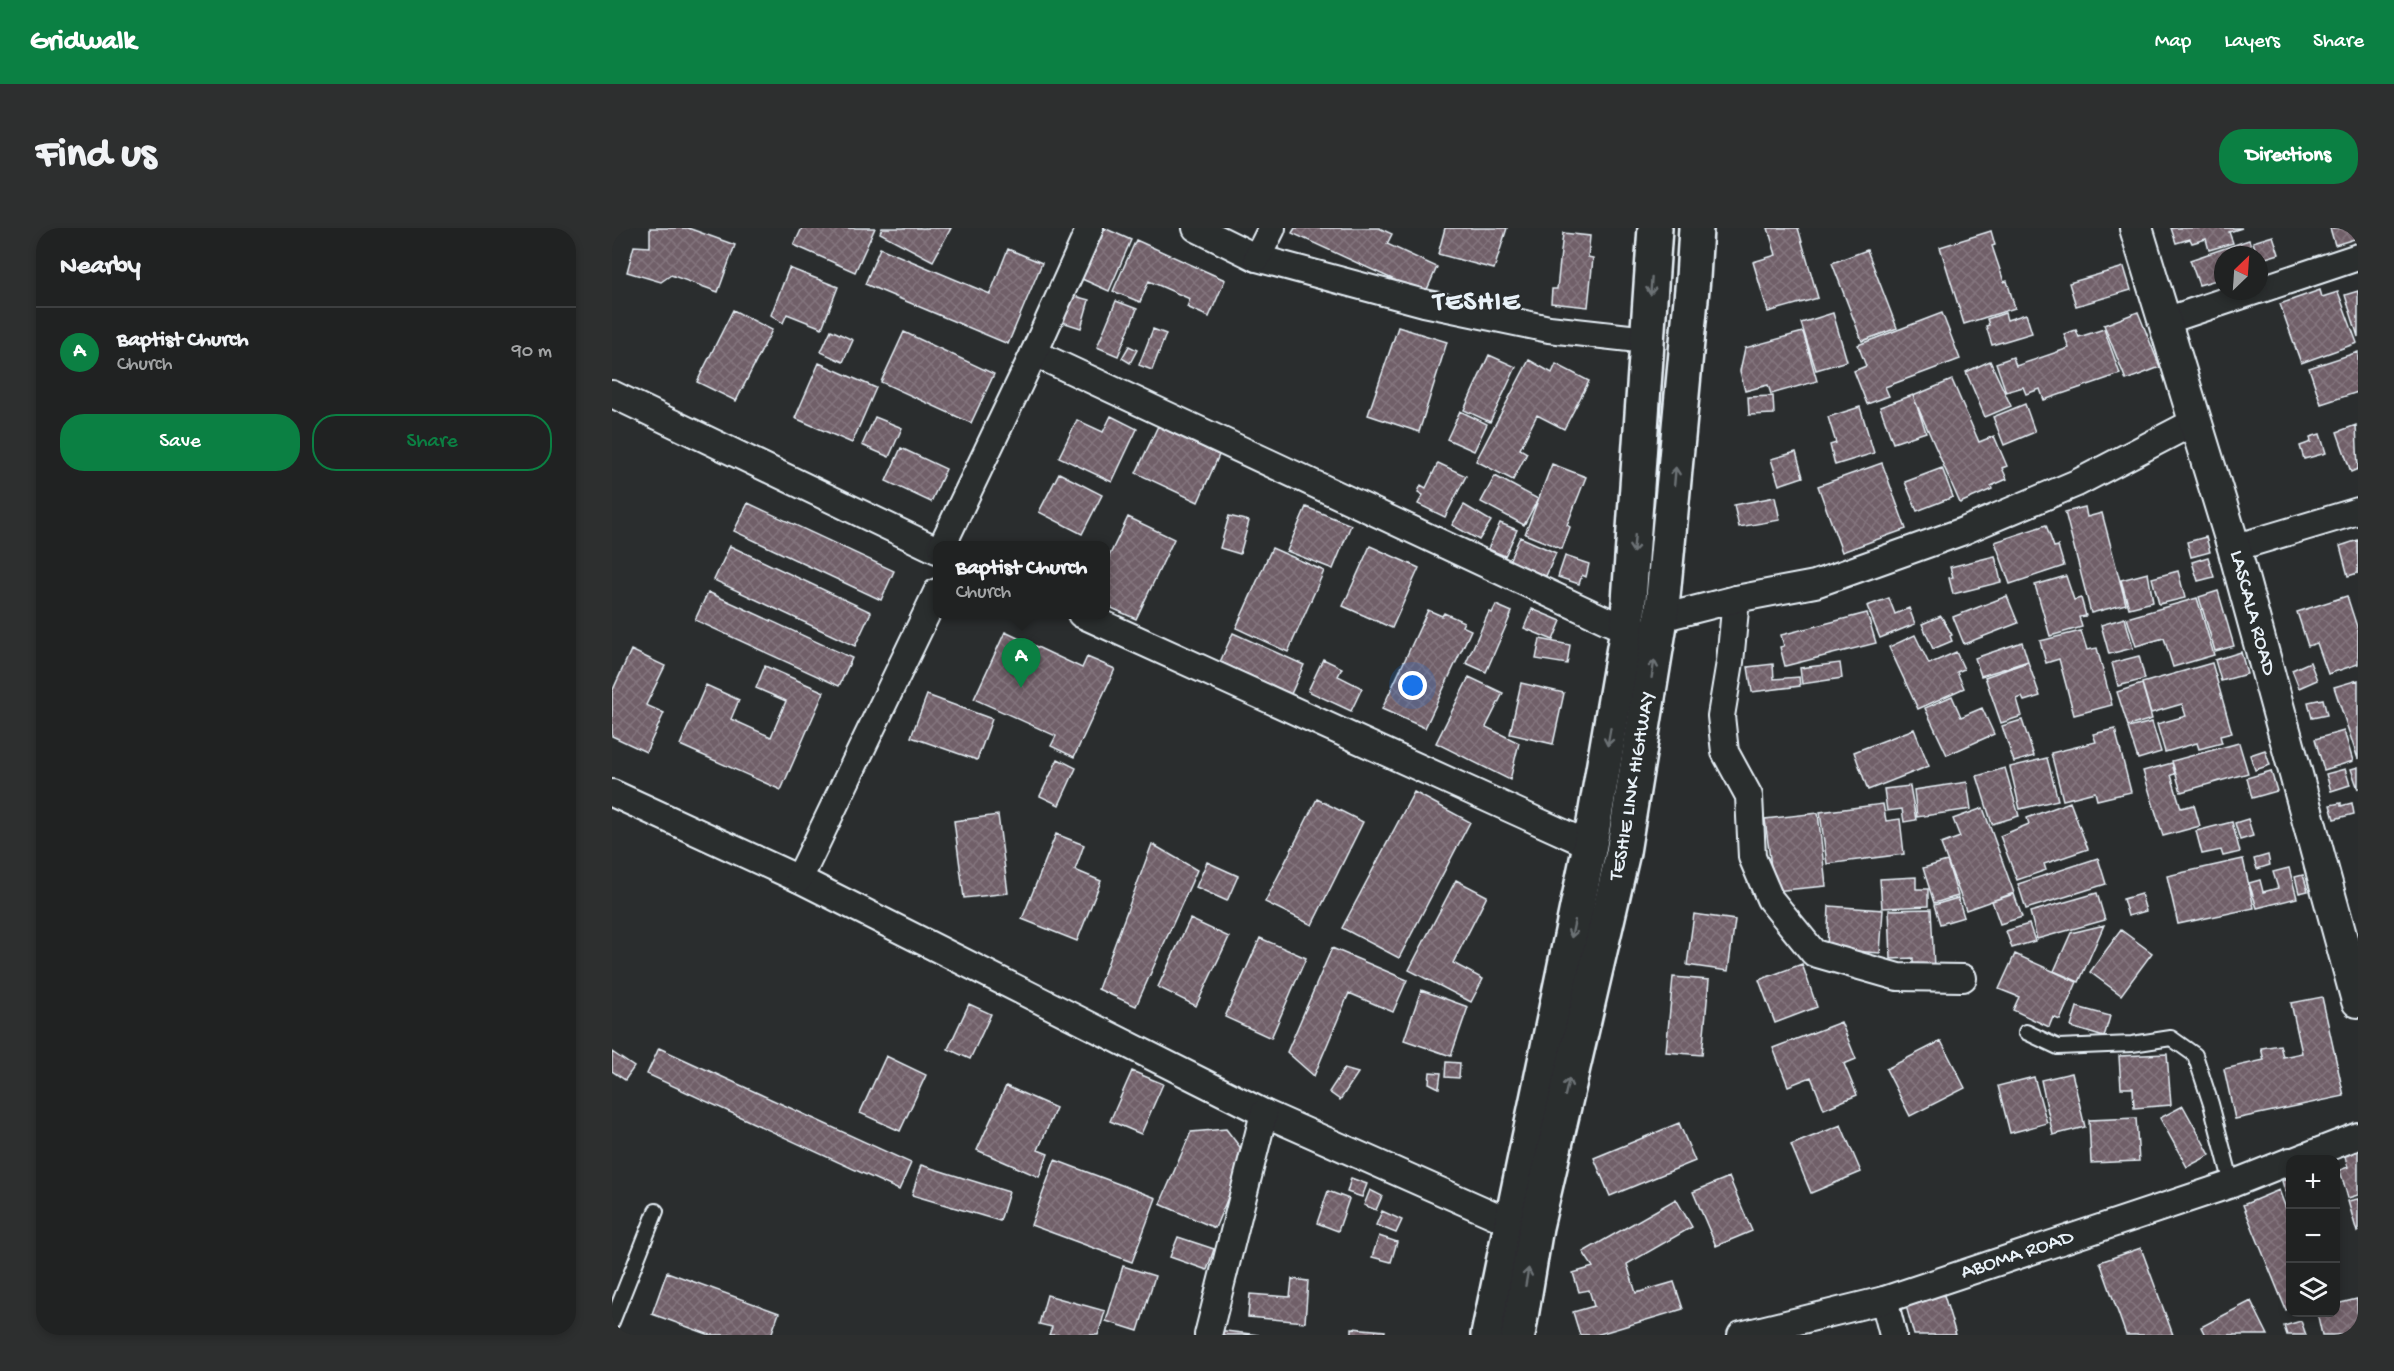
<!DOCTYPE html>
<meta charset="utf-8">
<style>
:root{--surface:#202222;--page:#2d2f2f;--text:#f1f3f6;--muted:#a2a4a5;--line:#3d3f40;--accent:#0b8043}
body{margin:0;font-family:"Gochi Hand",sans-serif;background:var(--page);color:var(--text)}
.controls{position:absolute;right:18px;bottom:18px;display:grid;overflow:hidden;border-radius:12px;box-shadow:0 3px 9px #0003}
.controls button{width:54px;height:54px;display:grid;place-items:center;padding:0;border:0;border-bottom:2px solid var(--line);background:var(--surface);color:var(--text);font:30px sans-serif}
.compass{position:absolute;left:1602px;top:18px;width:54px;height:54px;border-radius:50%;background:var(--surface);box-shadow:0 3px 9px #0003;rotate:25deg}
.you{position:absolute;left:801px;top:458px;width:21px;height:21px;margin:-15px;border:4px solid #fff;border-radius:50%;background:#1a73e8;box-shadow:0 0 0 9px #1a73e833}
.badge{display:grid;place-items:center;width:39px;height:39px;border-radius:50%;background:var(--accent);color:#fff;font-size:20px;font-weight:700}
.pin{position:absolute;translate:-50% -50px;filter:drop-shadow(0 2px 3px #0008)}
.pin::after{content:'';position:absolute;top:32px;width:21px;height:18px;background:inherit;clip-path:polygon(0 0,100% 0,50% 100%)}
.popup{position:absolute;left:321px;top:313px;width:177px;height:78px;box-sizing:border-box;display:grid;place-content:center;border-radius:12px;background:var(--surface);filter:drop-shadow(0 2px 4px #0005);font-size:20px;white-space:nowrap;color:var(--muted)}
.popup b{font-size:22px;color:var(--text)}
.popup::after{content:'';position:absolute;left:50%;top:100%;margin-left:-12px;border:12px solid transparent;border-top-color:var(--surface)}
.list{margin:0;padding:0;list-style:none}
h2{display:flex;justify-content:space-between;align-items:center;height:78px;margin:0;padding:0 24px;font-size:26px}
h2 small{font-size:20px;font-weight:400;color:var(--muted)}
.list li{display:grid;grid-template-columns:39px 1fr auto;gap:18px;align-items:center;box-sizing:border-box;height:90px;padding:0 24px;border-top:2px solid var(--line)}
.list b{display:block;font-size:22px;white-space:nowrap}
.list p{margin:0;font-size:20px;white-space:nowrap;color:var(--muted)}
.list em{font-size:20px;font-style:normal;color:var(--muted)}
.actions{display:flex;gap:12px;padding:18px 24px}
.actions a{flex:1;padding:14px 0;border:2px solid var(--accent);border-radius:24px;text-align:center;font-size:21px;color:var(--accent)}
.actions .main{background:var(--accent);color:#fff}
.icon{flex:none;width:33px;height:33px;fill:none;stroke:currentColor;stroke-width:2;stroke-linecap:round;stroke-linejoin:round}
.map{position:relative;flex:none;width:1746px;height:1107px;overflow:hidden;border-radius:24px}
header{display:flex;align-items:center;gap:36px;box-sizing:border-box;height:84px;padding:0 30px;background:var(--accent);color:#fff}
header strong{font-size:28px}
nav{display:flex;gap:33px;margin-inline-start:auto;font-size:21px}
.intro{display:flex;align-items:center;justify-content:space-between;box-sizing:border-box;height:144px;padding:0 36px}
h1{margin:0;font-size:42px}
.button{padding:15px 27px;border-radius:24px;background:var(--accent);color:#fff;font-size:21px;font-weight:700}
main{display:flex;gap:36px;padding:0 36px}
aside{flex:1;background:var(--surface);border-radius:24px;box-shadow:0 3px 9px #0003}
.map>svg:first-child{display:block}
.building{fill:url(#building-cross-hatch);stroke:#e8f1f8;stroke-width:1.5}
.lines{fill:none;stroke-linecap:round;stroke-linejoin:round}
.service-casing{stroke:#e8f1f8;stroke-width:18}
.minor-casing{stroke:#e8f1f8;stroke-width:30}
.tertiary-casing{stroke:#e8f1f8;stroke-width:36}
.secondary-casing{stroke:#e8f1f8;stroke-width:38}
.service{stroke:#2a2d2e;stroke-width:14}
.minor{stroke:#2a2d2e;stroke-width:26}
.tertiary{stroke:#2a2d2e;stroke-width:32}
.secondary{stroke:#2a2d2e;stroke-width:33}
.oneway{stroke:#6c7275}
.labels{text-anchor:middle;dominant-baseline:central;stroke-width:4.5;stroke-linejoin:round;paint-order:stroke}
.street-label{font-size:21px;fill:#e8f1f8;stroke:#2a2d2e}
.district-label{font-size:27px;font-weight:bold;letter-spacing:1.5px;fill:#e8f1f8;stroke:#2a2d2e}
</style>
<header>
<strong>Gridwalk</strong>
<nav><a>Map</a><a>Layers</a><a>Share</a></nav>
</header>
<div class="intro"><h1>Find us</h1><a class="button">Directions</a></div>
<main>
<aside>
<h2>Nearby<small></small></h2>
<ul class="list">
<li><span class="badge">A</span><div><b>Baptist Church</b><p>Church</p></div><em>90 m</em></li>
</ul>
<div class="actions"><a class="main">Save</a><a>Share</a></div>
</aside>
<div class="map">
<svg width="1746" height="1107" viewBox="0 0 1746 1107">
<defs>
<pattern id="building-cross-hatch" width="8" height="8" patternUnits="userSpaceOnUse" patternTransform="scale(1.5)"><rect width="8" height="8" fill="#6f5e67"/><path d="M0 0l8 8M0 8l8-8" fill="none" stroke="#84767e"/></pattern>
</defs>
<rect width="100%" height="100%" fill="#2a2d2e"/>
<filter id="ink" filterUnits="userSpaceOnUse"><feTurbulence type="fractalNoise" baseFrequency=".0167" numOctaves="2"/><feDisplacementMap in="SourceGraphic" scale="12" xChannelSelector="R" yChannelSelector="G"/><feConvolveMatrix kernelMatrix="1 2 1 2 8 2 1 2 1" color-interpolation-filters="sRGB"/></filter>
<g filter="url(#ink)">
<path class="building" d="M38 0H76L123 17 106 64 59 47 49 54 15 44 22 18 38 19Z
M190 0H263L243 44 182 17Z
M270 0H339L321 33 268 5Z
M492 0 519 12 497 63 470 51Z
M683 0H767L780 6 775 16 825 39 813 66 680 5Z
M833 0H895L882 41 826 26Z
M1156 0H1186L1206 70 1156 84 1141 34 1164 27Z
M1559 0H1630L1617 4 1621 15 1597 22 1594 11 1580 15 1578 11 1564 15Z
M1718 0H1746V10L1723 17Z
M1379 3 1383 17 1380 18 1392 54 1395 53 1403 80 1352 96 1328 19Z
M951 5 978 8 976 29 981 30 976 79 939 75 940 61H945Z
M1661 8 1667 26 1647 32 1641 14Z
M524 12 613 52 597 89 575 79 578 71 537 53 528 74 501 63Z
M1637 12 1642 27H1611V50L1587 57 1578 32Z
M268 20 378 66 396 21 430 35 396 116 253 56Z
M1255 22 1285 100 1250 113 1220 35Z
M1512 39 1519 62 1464 78 1457 55Z
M177 40 226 59 210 100 175 86 171 95 159 87Z
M1708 62 1710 69 1726 64 1745 115 1689 135 1668 76Z
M1746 63V109L1733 67Z
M455 66 477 72 469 100 447 93Z
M504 73 525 81 506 128 485 119Z
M121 82 160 102 124 173 85 154Z
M1526 84 1548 139 1514 152 1492 97Z
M1221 85 1235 133 1204 142 1189 95Z
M1330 85 1348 131 1273 159 1277 168 1255 176 1242 143 1254 138 1246 117Z
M1393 85 1395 92 1414 86 1420 105 1380 117 1374 98 1377 97 1375 91Z
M786 99 835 114 807 204 756 187Z
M541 101 554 106 540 142 527 137Z
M1492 101 1508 146 1432 172 1428 161 1414 166 1411 159 1394 164 1384 135 1401 129 1404 138 1457 120 1452 106 1464 102 1467 109Z
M219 102 241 112 231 134 209 124Z
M292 104 382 146 359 195 269 154Z
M1191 104 1205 153 1159 166 1156 157 1133 163 1128 143 1133 120Z
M517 118 525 122 518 135 510 130Z
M1746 124V164L1709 176 1697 140Z
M877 127 904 139 878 194 852 182Z
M917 132 940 145 944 136 977 153 952 201 925 187 908 221 915 225 901 252 864 233Z
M1378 133 1399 178 1373 189 1354 144Z
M207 135 264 160 240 215 183 190Z
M1340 152 1367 214 1382 208 1395 238 1390 240 1395 251 1379 258 1380 261 1348 275 1301 168Z
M1301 167 1314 204 1281 215 1268 179Z
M1161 168 1162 186 1137 187 1136 169Z
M1413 176 1423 204 1392 217 1381 189Z
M1248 179 1262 225 1223 237 1218 217 1224 215 1216 189Z
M848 183 875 196 862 223 835 211Z
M499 188 525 201 500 254 447 229 465 192 491 204Z
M263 189 290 200 277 229 250 217Z
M1744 197 1746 241 1739 244 1725 204Z
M546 198 607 227 586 274 524 245Z
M1708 206 1714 225 1692 231 1688 218 1699 214 1698 209Z
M289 220 334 241 319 274 274 253Z
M1184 224 1191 249 1167 257 1159 231Z
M826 235 854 248 833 289 806 276 811 267 806 264 809 257 814 260Z
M1270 235 1294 301 1230 324 1206 258Z
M940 236 974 249 955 297 958 299 950 321 913 306Z
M1330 240 1341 269 1305 283 1293 254Z
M447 245 490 267 470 306 427 284Z
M883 248 926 271 912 297 869 274Z
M1163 269 1168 292 1127 299 1122 277Z
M136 275 282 343 269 372 122 303Z
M852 277 879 293 867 312 840 297Z
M694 279 739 297 721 341 675 323Z
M1473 279 1475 289 1490 285 1514 376 1479 385 1453 284Z
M617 288 637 293 628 326 608 320Z
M516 289 562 311 524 391 493 377V337Z
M888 295 905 302 893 328 876 321Z
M1434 297 1442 319 1446 318 1452 338 1398 356 1383 314Z
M908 309 944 325 934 348 897 333Z
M1594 309 1598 324 1579 329 1575 314Z
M1746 312V345L1736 348 1728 318Z
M118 318 259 384 243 418 102 352Z
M758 318 807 340 780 400 731 378Z
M660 320 712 343 676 424 624 400Z
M953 328 977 336 974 349 970 347 967 356 946 349Z
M1383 328 1389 354 1341 366 1337 350 1341 349 1338 339Z
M1596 329 1602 349 1586 353 1580 334Z
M1566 343 1573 370 1547 376 1540 350Z
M1536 345 1541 374 1517 380 1509 352Z
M1454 348 1462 372 1469 370 1474 388 1467 389 1470 399 1438 408 1423 357Z
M1606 363 1622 418 1603 423 1587 369Z
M96 364 240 430 227 458 83 392Z
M1395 368 1406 395 1352 416 1341 389Z
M1735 368 1746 402V436L1716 446 1705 415 1696 418 1685 384Z
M1277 370 1283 386 1297 380 1303 396 1268 410 1255 378Z
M1585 370 1602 427 1561 439 1552 410 1524 418 1515 390Z
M884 377 900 384 874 444 854 435 877 384 880 385Z
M920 381 949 393 941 412 912 400Z
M816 382 830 388 832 385 852 394 850 398 859 402 813 500 770 481Z
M1255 385 1264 415 1173 438 1168 419 1172 418 1169 407Z
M1329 388 1340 407 1338 408 1340 413 1321 421 1310 396Z
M1513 390 1521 420 1497 426 1489 397Z
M1469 403 1475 422 1485 420 1500 477 1462 487 1447 431 1434 435 1428 413Z
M393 404 470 440 475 429 503 441 462 529 439 518 444 508 362 471Z
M621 405 692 437 679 466 608 434Z
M1303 407 1317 436 1344 424 1352 441 1345 444 1352 460 1306 481 1277 419Z
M928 411 958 417 955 436 924 431Z
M1410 414 1416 433 1369 448 1363 430Z
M19 422 53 438 34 477 52 485 34 524 0 508V464Z
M1629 424 1635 446 1609 453 1603 432Z
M1527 428 1533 451 1506 458 1500 435Z
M711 431 730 440 726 448 750 460 739 483 696 463Z
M1416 434 1428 468 1412 473 1410 469 1405 471 1410 488 1389 495 1373 449Z
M1698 434 1705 452 1687 460 1680 442Z
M1228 435 1230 450 1190 456 1188 440Z
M1600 435 1620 505 1608 508 1610 515 1587 521 1585 515 1553 524 1545 496 1574 488 1570 476 1539 485 1530 455Z
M1161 436 1162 451 1187 449 1188 458 1140 464 1136 439Z
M153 438 212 464 169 562 68 517 94 457 127 472 119 491 159 509 174 473 144 460Z
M857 449 891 465 874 499 907 515 898 552 824 515Z
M1746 452V531L1722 459Z
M909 455 952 465 941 516 898 506Z
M1530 456 1540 491 1516 498 1505 464Z
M315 467 380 491 365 532 299 509Z
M1340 468 1349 489 1370 480 1382 506 1335 527 1313 480Z
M1711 471 1715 487 1700 490 1696 474Z
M1410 492 1422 528 1402 534 1390 498Z
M1540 494 1549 524 1526 531 1516 500Z
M1302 501 1317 538 1256 562 1242 524Z
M1503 501 1519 564 1485 572 1483 564 1451 572 1439 525 1484 514 1481 506Z
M1732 503 1741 533 1712 542 1703 511Z
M1627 515 1636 545 1569 564 1560 533Z
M1653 522 1658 537 1643 542 1638 527Z
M1435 530 1446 572 1408 581 1398 539Z
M446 531 464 540 447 577 428 568Z
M1560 535 1563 546 1559 547 1569 580 1582 577 1588 598 1551 608 1531 543Z
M1746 539V561L1739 541Z
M1393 540 1407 588 1380 596 1365 548Z
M1733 541 1738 557 1719 563 1714 546Z
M1659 543 1665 563 1640 570 1635 550Z
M1355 554 1359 581 1305 589 1302 562Z
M1298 558 1304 592 1292 594 1290 581 1275 583 1272 561Z
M802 564 858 594 787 730 730 700Z
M705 571 751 594 700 697 653 674Z
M1458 574 1476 621 1432 636 1434 642 1405 652 1388 608 1417 596 1415 590Z
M1729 575V578L1740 575 1742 586 1722 591 1718 577Z
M1271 576 1274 593 1288 591 1292 626 1215 636 1208 584Z
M1371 580 1402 665 1354 682 1329 616 1348 609 1341 591Z
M1206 585 1214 658 1162 663 1153 591Z
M386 587 396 665 352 670 342 593Z
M1636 591 1641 608 1628 612 1623 595Z
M1620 594 1628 624 1611 628 1609 622 1590 626 1584 603Z
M444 606 472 617 463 642 489 653 465 713 410 691Z
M540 616 585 642 524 778 486 761Z
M1656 627 1658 637 1645 641 1642 631Z
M1486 630 1494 656 1414 681 1406 656Z
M1631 631 1642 680 1566 696 1555 648Z
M1335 633 1346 668 1322 675 1311 640Z
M595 634 626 648 615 673 584 659Z
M1677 640 1685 670 1645 680 1637 655 1648 652 1651 664 1666 660 1661 644Z
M1691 647 1696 663 1687 665 1683 649Z
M1304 649V661H1316V678L1270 680 1268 651Z
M844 652 875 668 841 735 871 751 859 774 797 742Z
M1485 665 1493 692 1425 711 1418 684Z
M1402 666 1410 689 1388 696 1380 673Z
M1529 666 1534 683 1516 688 1511 671Z
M1346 670 1352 689 1328 696 1322 677Z
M1217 678 1271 682 1268 725 1215 721Z
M1319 681 1322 739H1301V730L1279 731 1277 682Z
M1082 686 1123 692 1116 743 1075 737Z
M578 691 617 709 584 778 546 759Z
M1417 696 1423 713 1400 720 1394 703Z
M1492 697 1467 754 1442 743 1459 705Z
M1509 702 1540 725 1509 767 1478 744Z
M648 710 694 730 659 810 613 789Z
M720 720 795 752 781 784 737 765 702 848 675 824Z
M1403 726 1465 754 1448 792 1441 789 1437 799 1401 782 1407 769 1387 761Z
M1190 736 1205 779 1163 795 1147 752Z
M1061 749 1097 752 1090 827 1054 824Z
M809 762 856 779 839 828 792 812Z
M1710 769 1732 868 1623 891 1612 841 1652 832 1649 820 1668 817 1671 829 1690 825 1679 775Z
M357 776 379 786 358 831 336 821Z
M1465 779 1498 788 1492 809 1459 799Z
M1229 794 1244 831 1232 836 1245 867 1212 881 1199 849 1176 858 1161 820Z
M1329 813 1353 860 1298 888 1274 841Z
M47 820 299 935 287 962 35 846Z
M0 824 22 839 13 852 0 843Z
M1555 826 1559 877 1522 880 1521 860H1509L1507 828Z
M274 828 314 847 288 903 248 885Z
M834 834 848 835 847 850 833 849Z
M732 841 746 845 728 872 717 864Z
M520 843 551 856 529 906 498 893Z
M818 844 829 845 827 860 817 855Z
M1460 845 1473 899 1441 907 1429 852Z
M1422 849 1435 895 1398 905 1386 858Z
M394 858 444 880 426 922 436 926 427 949 365 922Z
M1571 878 1598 927 1575 939 1548 890Z
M1524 890 1527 933 1479 935 1477 892Z
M1067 895 1083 933 998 968 982 930Z
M1229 897 1249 944 1199 965 1179 917Z
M614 901 634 927 603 1000 548 976 579 904Z
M1746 911V967L1736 970 1728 942 1736 939 1729 916Z
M443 932 544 970 520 1034 419 997Z
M309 937 397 964 388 993 300 967Z
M1117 949 1140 1003 1104 1018 1081 964Z
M739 950 755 956 750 969 735 964Z
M1678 950V980L1670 953Z
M758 962 770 968 764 982 752 977Z
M1667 962 1678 991V1080L1674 1082 1631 977Z
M716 963 737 971 726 1003 705 995Z
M1064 971 1080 999 1015 1036 1024 1065 1062 1054 1071 1081 984 1107H968L961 1084 982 1078 977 1062 967 1064 961 1045 981 1039 971 1024Z
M1746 971V1003L1745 1004 1736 973Z
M770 983 790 992 784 1005 764 997Z
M767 1008 785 1014 779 1034 760 1029Z
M566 1009 602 1021 595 1042 558 1029Z
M1529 1020 1561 1107H1514L1488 1034Z
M511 1038 543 1048 526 1103 494 1093Z
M55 1044 167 1085 159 1107H98L40 1086Z
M680 1051 696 1053 693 1094 636 1089 638 1066 678 1069Z
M1331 1064 1344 1107H1302L1293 1074Z
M435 1067 493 1083 486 1107H437L440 1099 427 1096Z
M1745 1071 1746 1103 1731 1107H1710L1705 1084H1724V1076Z
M1639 1073 1656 1107H1593L1589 1099Z
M1689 1093 1694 1107H1675L1672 1098Z
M740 1100 773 1103 772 1107H740Z
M605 1102 647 1107H605Z"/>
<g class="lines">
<defs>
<path id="service" d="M1414 804 1446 819 1520 816 1559 810 1583 827 1599 876 1620 956
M0 1094 44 983"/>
<g id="minor">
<path d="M584 0 645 30 812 75 937 101 1035 112"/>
<path d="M645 30 660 0"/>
<path d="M1647 62 1746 29"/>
<path d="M1553 93 1643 63"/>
<path d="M422 125 1015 402"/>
<path d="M0 166 325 322"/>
<path d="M330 318 422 125 478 0"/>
<path d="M1622 320 1746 283"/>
<path d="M1124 371 1118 434 1109 488 1113 524 1137 568 1140 629 1158 671 1202 725 1286 749 1351 750"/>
<path d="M469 386 978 617"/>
<path d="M1049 390 1124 371 1203 356 1349 304 1465 255 1584 193"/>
<path d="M0 565 187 651 652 885 898 994"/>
<path d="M187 651 325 364"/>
<path d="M1684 932 1746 908"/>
<path d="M1272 1072 1281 1107"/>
<path d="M596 1107 652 885"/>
<path id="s1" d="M1129 1107 1272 1072 1620 956 1678 933"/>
</g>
<g id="tertiary">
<path id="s2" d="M1524 0 1622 320 1746 773"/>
</g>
<g id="secondary">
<path d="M876 1107 978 617 1015 402 1043 0"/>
<path id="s3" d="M906 1107 924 999 1011 624 1049 390 1081 50 1084 0"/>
</g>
</defs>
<use href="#service" class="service-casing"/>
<use href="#minor" class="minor-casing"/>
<use href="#tertiary" class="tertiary-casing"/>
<use href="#secondary" class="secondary-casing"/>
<use href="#service" class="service"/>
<use href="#minor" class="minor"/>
<use href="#tertiary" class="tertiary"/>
<use href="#secondary" class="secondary"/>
</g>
<defs><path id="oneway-shaft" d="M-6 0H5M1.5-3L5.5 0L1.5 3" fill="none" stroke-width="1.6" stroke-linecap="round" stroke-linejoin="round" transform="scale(1.5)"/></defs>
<g class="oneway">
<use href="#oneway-shaft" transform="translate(1039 58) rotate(94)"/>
<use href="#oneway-shaft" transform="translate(1063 248) rotate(-85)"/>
<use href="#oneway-shaft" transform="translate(1022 316) rotate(95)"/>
<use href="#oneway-shaft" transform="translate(1041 441) rotate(-81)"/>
<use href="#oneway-shaft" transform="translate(997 509) rotate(100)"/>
<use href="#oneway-shaft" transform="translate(961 701) rotate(102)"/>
<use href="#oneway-shaft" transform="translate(955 859) rotate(-77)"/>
<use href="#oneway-shaft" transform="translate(915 1049) rotate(-80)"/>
</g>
</g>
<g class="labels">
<g class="street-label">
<text stroke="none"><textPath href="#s2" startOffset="402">LASCALA ROAD</textPath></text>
<text stroke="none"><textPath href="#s3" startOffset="561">TESHIE LINK HIGHWAY</textPath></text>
<text stroke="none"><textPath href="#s1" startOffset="288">ABOMA ROAD</textPath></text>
</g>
<g class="district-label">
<text x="865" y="76">TESHIE</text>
</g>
</g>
</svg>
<div class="controls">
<button>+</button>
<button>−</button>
<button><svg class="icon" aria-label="layers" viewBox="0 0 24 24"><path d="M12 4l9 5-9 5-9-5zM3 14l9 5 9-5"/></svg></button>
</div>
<svg class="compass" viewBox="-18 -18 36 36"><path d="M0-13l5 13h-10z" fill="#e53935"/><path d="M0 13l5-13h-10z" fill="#a2a4a5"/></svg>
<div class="you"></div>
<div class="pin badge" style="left:409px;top:460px">A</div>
<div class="popup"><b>Baptist Church</b>Church</div>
</div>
</main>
